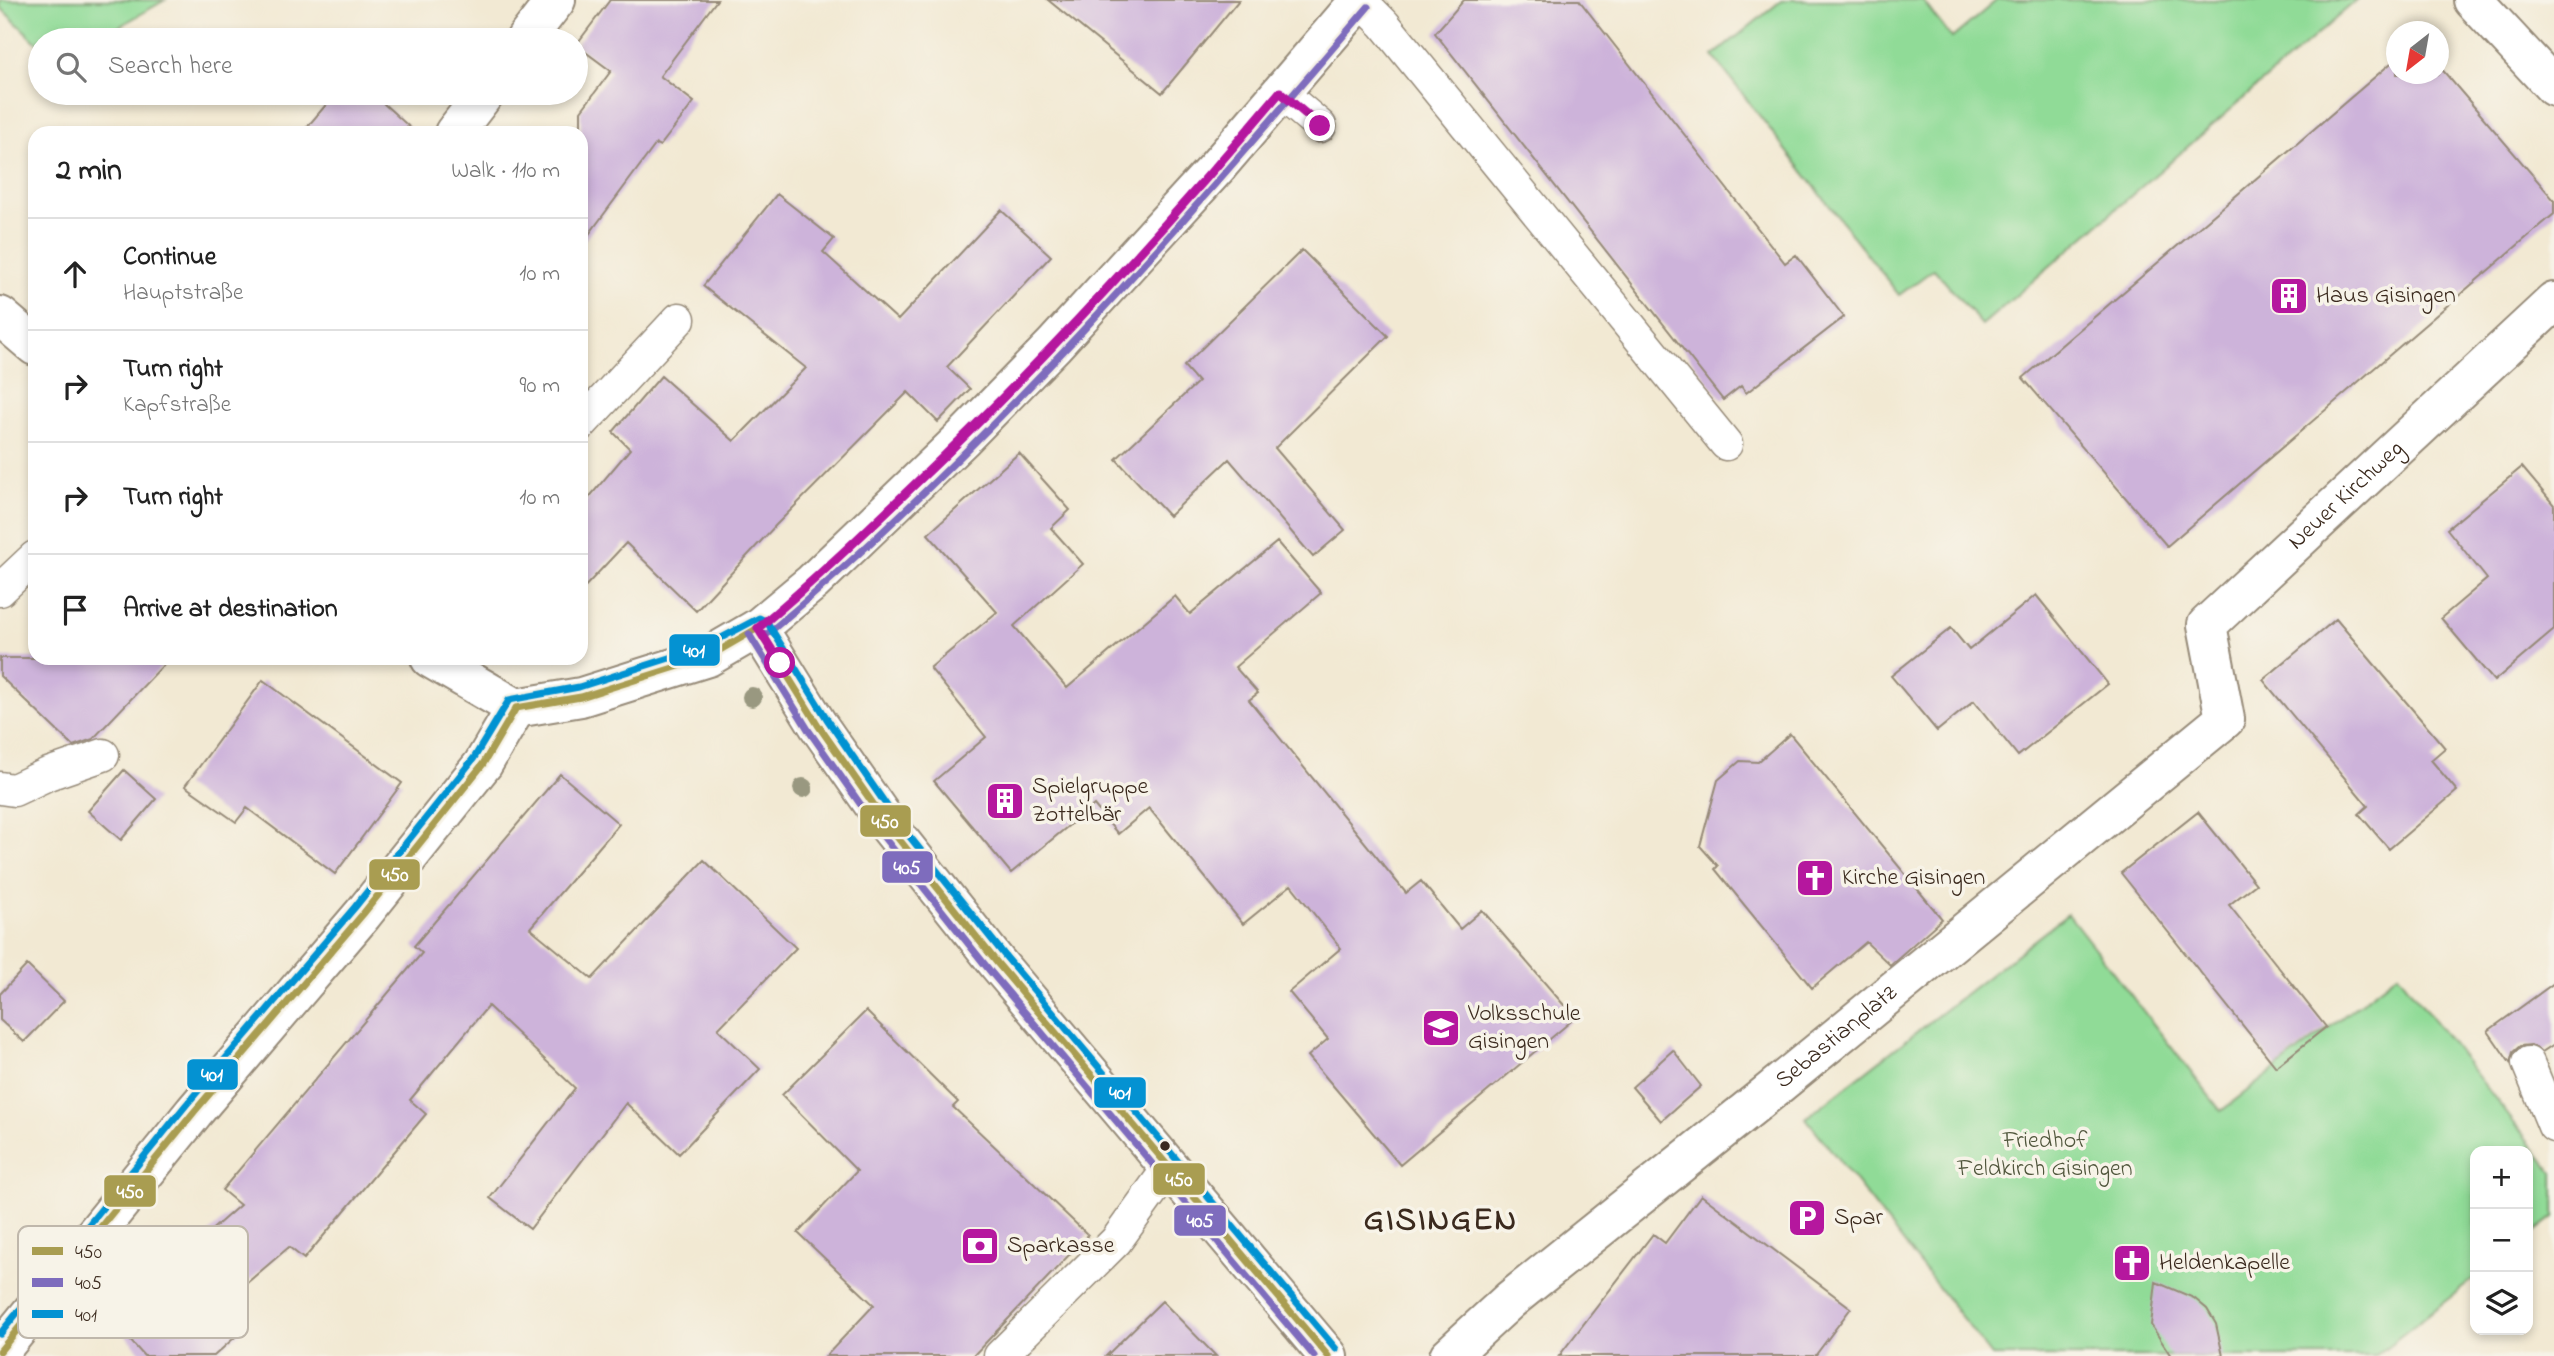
<!DOCTYPE html>
<meta charset="utf-8">
<style>
:root{--surface:#fff;--page:#f2f2f2;--text:#222;--muted:#767676;--line:#e0e0e0}
body{margin:0;font-family:"Indie Flower",sans-serif;background:var(--page);color:var(--text)}
.controls{position:absolute;right:21px;bottom:21px;display:grid;overflow:hidden;border-radius:14px;box-shadow:0 4px 10px #0003}
.controls button{width:63px;height:63px;display:grid;place-items:center;padding:0;border:0;border-bottom:2px solid var(--line);background:var(--surface);color:var(--text);font:35px sans-serif}
.compass{position:absolute;left:2386px;top:21px;width:63px;height:63px;border-radius:50%;background:var(--surface);box-shadow:0 4px 10px #0003;rotate:211deg}
.stop{position:absolute;width:21px;height:21px;margin:-16px;border:5px solid #b5179e;border-radius:50%;background:#fff}
.stop.end{background:#b5179e;border-color:#fff;box-shadow:0 2px 7px #0008}
.list{margin:0;padding:0;list-style:none}
h2{display:flex;justify-content:space-between;align-items:center;height:91px;margin:0;padding:0 28px;font-size:30px}
h2 small{font-size:23px;font-weight:400;color:var(--muted)}
.list li{display:grid;grid-template-columns:46px 1fr auto;gap:21px;align-items:center;box-sizing:border-box;height:112px;padding:0 28px;border-top:2px solid var(--line)}
.list b{display:block;font-size:26px;white-space:nowrap}
.list p{margin:0;font-size:23px;white-space:nowrap;color:var(--muted)}
.list em{font-size:23px;font-style:normal;color:var(--muted)}
.icon{flex:none;width:38px;height:38px;fill:none;stroke:currentColor;stroke-width:2;stroke-linecap:round;stroke-linejoin:round}
.map{position:relative;flex:none;width:2554px;height:1356px;overflow:hidden}
.search{position:absolute;background:var(--surface);box-shadow:0 4px 10px #0003;left:28px;top:28px;width:560px;height:77px;display:flex;align-items:center;gap:18px;box-sizing:border-box;padding:0 24px;border-radius:38px;color:var(--muted);font-size:26px}
.panel{position:absolute;background:var(--surface);box-shadow:0 4px 10px #0003;left:28px;top:126px;width:560px;height:539px;border-radius:21px}
.map>svg:first-child{display:block}
.green{fill:#90db97;stroke:#66825a;stroke-width:2}
.building{fill:#cdb3da}
.lines{fill:none;stroke-linecap:round;stroke-linejoin:round}
.lane-casing{stroke:#968a78;stroke-width:35}
.street-casing{stroke:#968a78;stroke-width:42}
.lane{stroke:#fff;stroke-width:32}
.street{stroke:#fff;stroke-width:38}
.bus-1-casing{stroke:#f7f3e8;stroke-width:12}
.bus-2-casing{stroke:#f7f3e8;stroke-width:12}
.bus-3-casing{stroke:#f7f3e8;stroke-width:12}
.bus-1{stroke:#a99d51;stroke-width:7}
.bus-2{stroke:#7e6cbd;stroke-width:7}
.bus-3{stroke:#0492d2;stroke-width:7}
.tree{fill:#999880}
.route{stroke:#b5179e;stroke-width:9}
.bus-dot{fill:#3b2a1e;stroke:#f7f3e8;stroke-width:2.5}
.labels{text-anchor:middle;dominant-baseline:central;stroke-width:7;stroke-linejoin:round;paint-order:stroke}
.poi-label{font-size:24px;fill:#3b2a1e;stroke:#f7f3e8;text-anchor:start}
.street-label{font-size:24px;fill:#3b2a1e;stroke:#f7f3e8}
.park-label{font-size:24px;fill:#50563c;stroke:#f7f3e8}
.district-label{font-size:32px;font-weight:bold;letter-spacing:2px;fill:#3b2a1e;stroke:#f7f3e8}
.key{fill:#f7f3e8;stroke:#bfb7ab;stroke-width:2}
.key-label{font-size:19px;fill:#3b2a1e}
.line-badge{stroke:#f7f3e8;stroke-width:2.5}
.badge-label{font-size:19px;text-anchor:middle;font-weight:bold;fill:#fff}
</style>
<div class="map">
<svg width="2554" height="1356" viewBox="0 0 2554 1356">
<rect width="100%" height="100%" fill="#f7f3e8"/>
<filter id="ink" filterUnits="userSpaceOnUse"><feTurbulence type="fractalNoise" baseFrequency=".0143" numOctaves="2"/><feDisplacementMap in="SourceGraphic" scale="14" xChannelSelector="R" yChannelSelector="G"/><feConvolveMatrix kernelMatrix="1 2 1 2 8 2 1 2 1" color-interpolation-filters="sRGB"/></filter>
<filter id="wash" filterUnits="userSpaceOnUse"><feTurbulence type="fractalNoise" baseFrequency=".00686" numOctaves="4" result="noise"/><feDisplacementMap in="SourceGraphic" scale="28" xChannelSelector="R" yChannelSelector="G"/><feGaussianBlur stdDeviation="1.57" result="paint"/><feColorMatrix in="noise" values="0 0 0 0 0 0 0 0 0 0 0 0 0 0 0 0 0 1.4 0 .05"/><feComposite in="paint" operator="in"/></filter>
<g filter="url(#wash)">
<rect width="100%" height="100%" fill="#f2e9d3"/>
<path class="green" d="M0 0H165L96 40H40V46L0 7Z
M1782 0H1922L1952 38 1997 0H2357L1982 325 1934 269 1899 295 1713 56Z
M2068 914 2221 1111 2398 974 2554 1174V1217L2528 1237V1151H2475V1278L2375 1356H1992L1806 1118Z"/>
<g id="blocks">
<path class="building" d="M610 0H717L660 76 694 102 660 146 656 144 581 245V111L611 71 576 45Z
M1048 0H1239L1162 93Z
M1464 0H1579L1785 263 1796 255 1844 317 1746 393 1741 386 1723 400 1435 33Z
M2397 58V74H2439V66L2554 200V214L2167 546 2023 378Z
M336 93H372L416 133H302Z
M777 194 834 239 823 252 898 320 1001 210 1051 256 947 367 970 389 938 422 908 392 776 525 696 611 626 543 581 591V507L630 449 613 432 661 376 734 441 806 368 703 286Z
M1302 250 1388 336 1275 448 1345 530 1313 557 1229 459 1169 516 1116 459 1198 382 1184 366Z
M1019 453 1070 510 1051 528 1083 564 1014 626 1067 688 1175 596 1190 614 1277 542 1321 593 1235 667 1258 693 1249 700 1406 893 1421 881 1460 929 1482 910 1575 1018 1400 1165 1308 1056 1328 1039 1289 992 1341 948 1291 885 1243 924 1149 808 1118 834 1094 805 1011 873 934 781 986 737 930 668 997 612 928 534Z
M2522 467 2554 505V630L2494 681 2441 618 2487 579 2447 529Z
M2036 595 2108 684 2018 756 1974 701 1937 731 1891 676 1951 628 1969 650Z
M2336 619 2445 748 2431 760 2457 791 2389 849 2359 814 2368 806 2263 680Z
M0 658H170L93 739 73 746 0 676Z
M263 680 402 783 335 874 247 808 236 822 185 786Z
M1790 734 1942 919 1890 965 1866 942 1812 988 1715 869 1718 866 1700 846 1718 780 1740 761 1758 762Z
M124 770 156 799 121 840 88 811Z
M560 774 619 824 530 928 592 979 704 860 796 948 718 1029 760 1069 679 1154 626 1103 530 1229 490 1198 575 1088 488 1006 410 1100 426 1114 304 1259 289 1247 221 1305 243 1330 214 1356H144L120 1329 185 1271 176 1261 240 1205 222 1190 422 953 414 946Z
M2198 812 2256 884 2229 905 2326 1027 2276 1067 2121 873Z
M27 965 64 1001 24 1042 0 1020V994Z
M2554 983V1044L2542 1052 2531 1045 2520 1046 2513 1052 2510 1063 2488 1031Z
M866 1011 958 1102 953 1107 1088 1235 973 1356H826L874 1305 798 1233 857 1171 782 1095Z
M1673 1050 1701 1086 1661 1121 1632 1087Z
M1701 1195 1851 1308 1815 1356H1559L1653 1234 1665 1243Z
M2156 1282 2194 1298 2207 1309 2216 1324 2223 1356H2171L2151 1325Z
M1162 1301 1216 1356H1106Z"/>
</g>
</g>
<g filter="url(#ink)">
<use href="#blocks" fill-opacity="0" stroke="#968a78" stroke-width="2"/>
<g class="lines">
<defs>
<path id="lane" d="M1360 0 1384 24 1726 444
M1280 92 1320 126
M581 424 679 319
M0 590 35 557
M0 788 14 790 48 774 103 755
M2528 1063 2554 1126
M1000 1356 1116 1241 1170 1166"/>
<g id="street">
<path d="M2473 0 2554 87"/>
<path d="M525 40 556 0"/>
<path d="M454 133 485 93"/>
<path d="M0 316 35 346"/>
<path d="M758 628 818 725 890 828 998 964 1328 1356"/>
<path d="M430 658 516 708 581 697 708 657 758 628 813 582 963 438 1054 345 1216 168 1360 0"/>
<path d="M0 1351 194 1112 363 914 483 764 516 708"/>
<path id="s1" d="M1449 1356 1510 1300 1761 1099 2225 719 2207 625 2554 302"/>
</g>
</defs>
<use href="#lane" class="lane-casing"/>
<use href="#street" class="street-casing"/>
<use href="#lane" class="lane"/>
<use href="#street" class="street"/>
<defs>
<path id="bus-1" d="M758 628 818 725 890 828 998 964 1328 1356
M516 708 581 697 708 657 758 628
M0 1351 194 1112 363 914 483 764 516 708"/>
<path id="bus-2" d="M749 634 809 731 882 835 990 971 1314 1356
M765 636C987 450 1180 227 1368 7"/>
<path id="bus-3" d="M0 1334 186 1105 355 907 474 758 509 700 579 687 704 647 759 618 767 622 827 719 898 822 1006 957 1336 1349"/>
</defs>
<use href="#bus-1" class="bus-1-casing"/>
<use href="#bus-2" class="bus-2-casing"/>
<use href="#bus-3" class="bus-3-casing"/>
<use href="#bus-1" class="bus-1"/>
<use href="#bus-2" class="bus-2"/>
<use href="#bus-3" class="bus-3"/>
</g>
<g class="tree">
<circle cx="752" cy="697" r="10"/>
<circle cx="803" cy="788" r="10"/>
</g>
</g>
<g class="lines" filter="url(#ink)">
<path class="route" d="M780 663 758 628C812 583 861 536 911 488 1042 363 1164 230 1280 92L1320 126"/>
</g>
<defs>
<symbol id="building-square" viewBox="-11 -11 22 22"><rect x="-9" y="-9" width="18" height="18" rx="4" fill="#b5179e" stroke="#f7f3e8"/><path d="M-4-6H4V6H1V3H-1V6H-4ZM-2.5-4.3h1.7v1.8h-1.7ZM.8-4.3h1.7v1.8H.8ZM-2.5-1h1.7V.8h-1.7ZM.8-1h1.7V.8H.8Z" fill="#fff"/></symbol>
<symbol id="church-square" viewBox="-11 -11 22 22"><rect x="-9" y="-9" width="18" height="18" rx="4" fill="#b5179e" stroke="#f7f3e8"/><path d="M-1.2-6h2.4v3.5h3.3v2.4h-3.3V6h-2.4V-.1h-3.3v-2.4h3.3Z" fill="#fff"/></symbol>
<symbol id="school-square" viewBox="-11 -11 22 22"><rect x="-9" y="-9" width="18" height="18" rx="4" fill="#b5179e" stroke="#f7f3e8"/><path d="M0-5L7-2L0 1L-7-2ZM-4 1L0 2.5L4 1V4Q0 6-4 4Z" fill="#fff"/></symbol>
<symbol id="parking-square" viewBox="-11 -11 22 22"><rect x="-9" y="-9" width="18" height="18" rx="4" fill="#b5179e" stroke="#f7f3e8"/><path d="M-3.5-5.5H1a3.5 3.5 0 0 1 0 7H-1V5.5H-3.5ZM-1-3.4V-.6H.8a1.4 1.4 0 0 0 0-2.8Z" fill="#fff"/></symbol>
<symbol id="bank-square" viewBox="-11 -11 22 22"><rect x="-9" y="-9" width="18" height="18" rx="4" fill="#b5179e" stroke="#f7f3e8"/><path d="M-6-4H6V4H-6ZM0-2.3a2.3 2.3 0 1 0 0 4.6a2.3 2.3 0 1 0 0-4.6Z" fill="#fff"/></symbol>
</defs>
<g fill-rule="evenodd">
<use href="#building-square" x="2267" y="274" width="44" height="44"/>
<use href="#building-square" x="983" y="779" width="44" height="44"/>
<use href="#church-square" x="1793" y="856" width="44" height="44"/>
<use href="#school-square" x="1419" y="1006" width="44" height="44"/>
<use href="#parking-square" x="1785" y="1196" width="44" height="44"/>
<use href="#bank-square" x="958" y="1224" width="44" height="44"/>
<use href="#church-square" x="2110" y="1241" width="44" height="44"/>
</g>
<circle class="bus-dot" cx="1165" cy="1146" r="6"/>
<g class="labels">
<g class="poi-label">
<text x="2316" y="296">Haus Gisingen</text>
<text x="1032" y="787">Spielgruppe<tspan x="1032" dy="28">Zottelbär</tspan></text>
<text x="1842" y="878">Kirche Gisingen</text>
<text x="1468" y="1014">Volksschule<tspan x="1468" dy="28">Gisingen</tspan></text>
<text x="1834" y="1218">Spar</text>
<text x="1007" y="1246">Sparkasse</text>
<text x="2159" y="1263">Heldenkapelle</text>
</g>
<g class="street-label">
<text stroke="none"><textPath href="#s1" startOffset="1290">Neuer Kirchweg</textPath></text>
<text stroke="none"><textPath href="#s1" startOffset="502">Sebastianplatz</textPath></text>
</g>
<g class="park-label">
<text x="2045" y="1141">Friedhof<tspan x="2045" dy="28">Feldkirch Gisingen</tspan></text>
</g>
<g class="district-label">
<text x="1441" y="1221">GISINGEN</text>
</g>
</g>
<rect x="18" y="1226" width="230" height="112" rx="10" class="key"/>
<rect x="32" y="1247" width="31" height="8" fill="#a99d51"/>
<rect x="32" y="1278" width="31" height="9" fill="#7e6cbd"/>
<rect x="32" y="1310" width="31" height="8" fill="#0492d2"/>
<g class="key-label">
<text x="75" y="1258">450</text>
<text x="75" y="1289">405</text>
<text x="75" y="1321">401</text>
</g>
<g class="line-badge">
<rect x="668" y="633" width="53" height="34" rx="7" fill="#0492d2"/>
<rect x="859" y="804" width="53" height="34" rx="7" fill="#a99d51"/>
<rect x="881" y="850" width="53" height="34" rx="7" fill="#7e6cbd"/>
<rect x="368" y="858" width="53" height="33" rx="7" fill="#a99d51"/>
<rect x="186" y="1058" width="53" height="33" rx="7" fill="#0492d2"/>
<rect x="1093" y="1076" width="54" height="33" rx="7" fill="#0492d2"/>
<rect x="1152" y="1162" width="54" height="34" rx="7" fill="#a99d51"/>
<rect x="103" y="1174" width="54" height="34" rx="7" fill="#a99d51"/>
<rect x="1173" y="1204" width="54" height="33" rx="7" fill="#7e6cbd"/>
</g>
<g class="badge-label">
<text x="694" y="657">401</text>
<text x="885" y="828">450</text>
<text x="907" y="874">405</text>
<text x="395" y="881">450</text>
<text x="212" y="1081">401</text>
<text x="1120" y="1099">401</text>
<text x="1179" y="1186">450</text>
<text x="130" y="1198">450</text>
<text x="1200" y="1227">405</text>
</g>
</svg>
<div class="controls">
<button>+</button>
<button>−</button>
<button><svg class="icon" aria-label="layers" viewBox="0 0 24 24"><path d="M12 4l9 5-9 5-9-5zM3 14l9 5 9-5"/></svg></button>
</div>
<svg class="compass" viewBox="-18 -18 36 36"><path d="M0-13l5 13h-10z" fill="#e53935"/><path d="M0 13l5-13h-10z" fill="#767676"/></svg>
<div class="stop" style="left:780px;top:663px"></div>
<div class="stop end" style="left:1320px;top:126px"></div>
<div class="search"><svg class="icon" aria-label="search" viewBox="0 0 24 24"><circle cx="10" cy="10" r="6"/><path d="M15 15l6 6"/></svg>Search here</div>
<section class="panel">
<h2>2 min<small>Walk · 110 m</small></h2>
<ul class="list">
<li><svg class="icon" aria-label="ahead" viewBox="0 0 24 24"><path d="M12 20V5M6 11l6-6 6 6"/></svg><div><b>Continue</b><p>Hauptstraße</p></div><em>10 m</em></li>
<li><svg class="icon" aria-label="right" viewBox="0 0 24 24"><path d="M7 20v-9h11M14 6l5 5-5 5"/></svg><div><b>Turn right</b><p>Kapfstraße</p></div><em>90 m</em></li>
<li><svg class="icon" aria-label="right" viewBox="0 0 24 24"><path d="M7 20v-9h11M14 6l5 5-5 5"/></svg><div><b>Turn right</b></div><em>10 m</em></li>
<li><svg class="icon" aria-label="arrive" viewBox="0 0 24 24"><path d="M6 21V4h12l-3 4 3 4H6"/></svg><div><b>Arrive at destination</b></div></li>
</ul>
</section>
</div>
